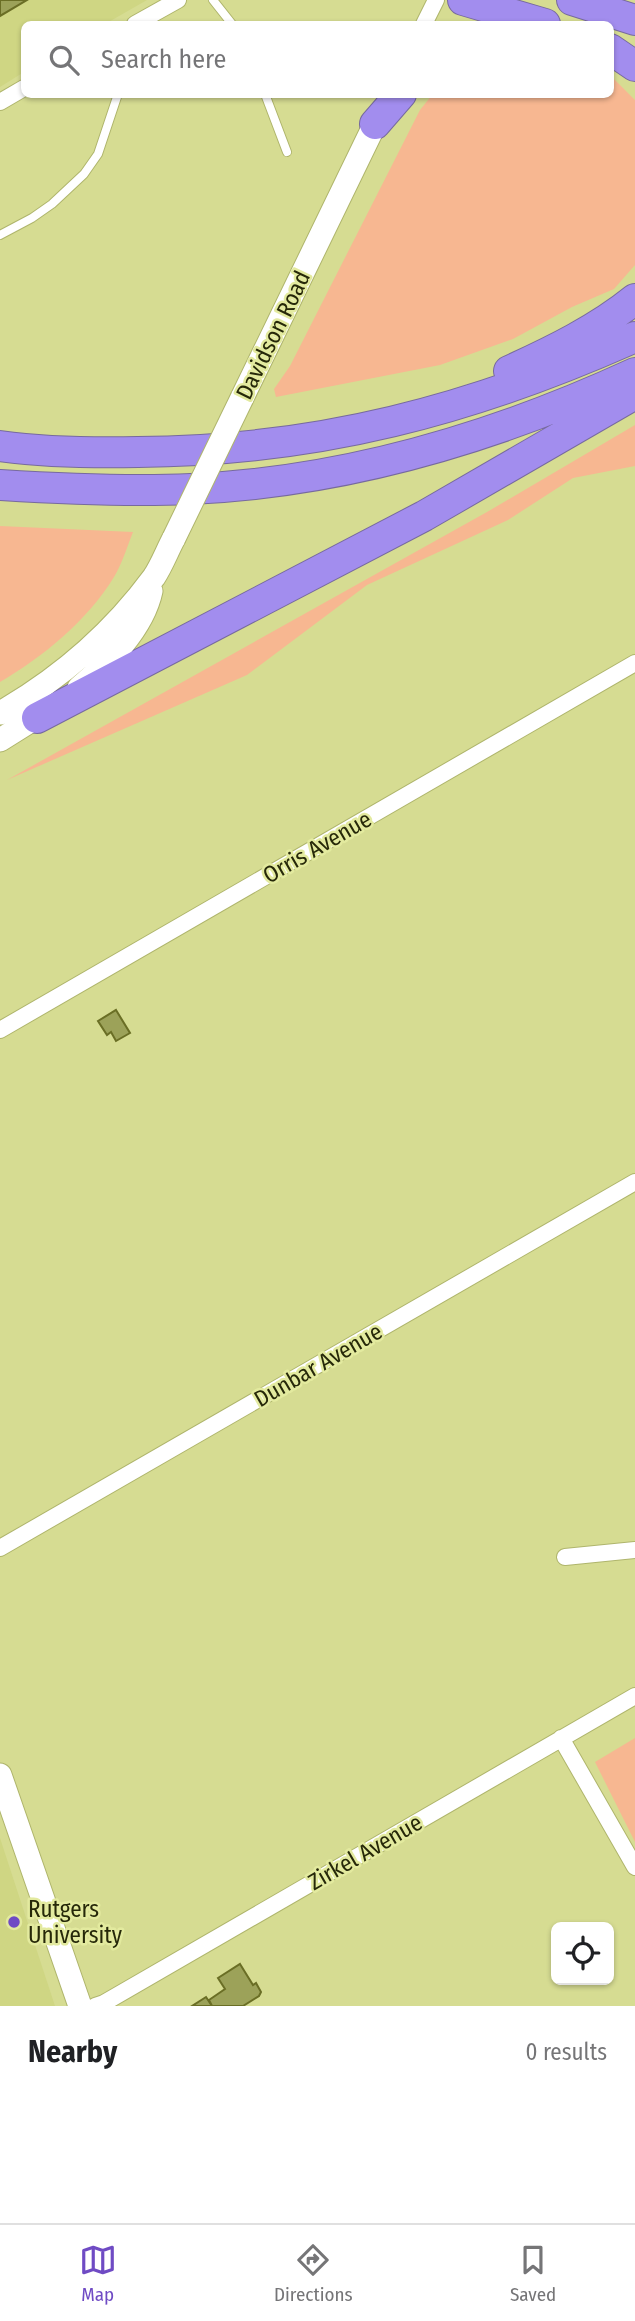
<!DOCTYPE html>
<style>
:root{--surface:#fff;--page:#f6f6f6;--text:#202124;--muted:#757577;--line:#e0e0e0;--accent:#6f4bc4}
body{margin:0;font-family:"Fira Sans Condensed",sans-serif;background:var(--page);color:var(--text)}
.controls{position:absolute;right:21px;bottom:21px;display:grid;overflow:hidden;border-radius:10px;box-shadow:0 2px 5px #0004}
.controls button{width:63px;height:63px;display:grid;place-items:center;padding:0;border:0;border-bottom:2px solid var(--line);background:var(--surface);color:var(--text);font:35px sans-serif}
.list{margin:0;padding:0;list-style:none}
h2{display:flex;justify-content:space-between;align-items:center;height:91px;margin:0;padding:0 28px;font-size:30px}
h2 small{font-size:23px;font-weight:400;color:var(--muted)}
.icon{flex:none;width:38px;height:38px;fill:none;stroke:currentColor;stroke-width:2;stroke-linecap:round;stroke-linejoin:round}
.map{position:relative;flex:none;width:635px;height:2006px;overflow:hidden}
.search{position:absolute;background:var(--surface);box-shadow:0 2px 5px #0004;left:21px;right:21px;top:21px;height:77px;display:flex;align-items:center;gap:18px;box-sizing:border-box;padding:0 24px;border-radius:10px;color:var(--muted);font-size:26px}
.sheet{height:217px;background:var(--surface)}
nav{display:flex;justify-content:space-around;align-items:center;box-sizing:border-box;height:98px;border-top:2px solid var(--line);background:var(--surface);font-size:19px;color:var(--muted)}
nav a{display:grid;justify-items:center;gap:4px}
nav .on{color:var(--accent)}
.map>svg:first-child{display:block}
.built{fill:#cfd683}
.green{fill:#f7b791}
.building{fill:#9ca259;stroke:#6a6e25;stroke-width:2}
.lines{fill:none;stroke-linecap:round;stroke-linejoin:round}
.lane-casing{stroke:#afb56c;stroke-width:10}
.street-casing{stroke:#afb56c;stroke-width:18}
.secondary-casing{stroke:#afb56c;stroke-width:25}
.highway-casing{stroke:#776a9e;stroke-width:32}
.lane{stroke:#fff;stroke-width:8}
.street{stroke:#fff;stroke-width:16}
.secondary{stroke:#fff;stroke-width:23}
.highway{stroke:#a28dee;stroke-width:30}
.secondary-bridge-casing{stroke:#afb56c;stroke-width:25;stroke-linecap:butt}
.secondary-bridge{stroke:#fff;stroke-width:23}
.poi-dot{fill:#6f4bc4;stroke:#e3ea9f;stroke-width:2.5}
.labels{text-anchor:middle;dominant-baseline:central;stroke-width:5;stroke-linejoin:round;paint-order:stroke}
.street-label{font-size:23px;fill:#262809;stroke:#e3ea9f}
.poi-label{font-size:23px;fill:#262809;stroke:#e3ea9f;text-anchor:start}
</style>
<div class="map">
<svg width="635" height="2006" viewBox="0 0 635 2006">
<rect width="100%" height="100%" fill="#d6dc92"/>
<path class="built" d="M0 0H147L105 24H24V72L0 87Z
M0 1838 55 2006H0Z"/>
<path class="green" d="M611 76 635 100V265L614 289 572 307 513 339 440 365 276 397 274 389 290 366 420 110 432 95 610 94Z
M635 425V466L573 478 508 520 367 585 247 675 7 780 487 512Z
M0 526 133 532C127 547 122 564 114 577 88 620 43 657 0 682Z
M635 1738V1842L595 1762Z"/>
<path class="building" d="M0 0H27L0 16Z
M116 1010 130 1033 116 1041 111 1032 107 1035 98 1021Z
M240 1964 253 1985 256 1983 261 1992 259 1996 243 2006H212L209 2000 225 1989 218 1978Z
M206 1997 212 2006H192Z"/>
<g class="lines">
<defs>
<path id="lane" d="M213 0 232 24
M265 94 287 152
M0 235 32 218 52 204 84 174 98 154 118 94"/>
<path id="street" d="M135 24 178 0
M424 24 436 0
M0 102 24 88
M0 1030 635 663
M0 1548 635 1182
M565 1557 635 1550
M561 1738 635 1867
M95 2006 104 2003 635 1696"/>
<path id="secondary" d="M242 398 375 124
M79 688C107 664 143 629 151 591
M0 713C61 678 112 634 154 577 162 565 167 551 174 538
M0 740 51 708
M0 1775 80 2006"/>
<path id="highway" d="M463 0 545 24
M572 0 635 20
M610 49 635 66
M375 124 401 94
M509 371C553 351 598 329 635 299
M0 446C45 452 92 453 138 452 317 451 472 410 635 337
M0 485C64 489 127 492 191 489 345 482 496 437 635 373
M37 718 424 516 635 394"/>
</defs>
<use href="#lane" class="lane-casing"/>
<use href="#street" class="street-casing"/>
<use href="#secondary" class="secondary-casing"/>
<use href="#highway" class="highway-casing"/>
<use href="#lane" class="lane"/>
<use href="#street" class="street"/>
<use href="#secondary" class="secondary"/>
<use href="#highway" class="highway"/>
<defs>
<path id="secondary-bridge" d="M174 538 242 398"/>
</defs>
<use href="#secondary-bridge" class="secondary-bridge-casing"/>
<use href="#secondary-bridge" class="secondary-bridge"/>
</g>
<circle class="poi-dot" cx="14" cy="1922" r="7"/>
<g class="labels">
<g class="street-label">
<text transform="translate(273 335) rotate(-64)">Davidson Road</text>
<text transform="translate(317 847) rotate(-30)">Orris Avenue</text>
<text transform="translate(318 1365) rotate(-30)">Dunbar Avenue</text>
<text transform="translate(365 1852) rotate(-30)">Zirkel Avenue</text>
</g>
<g class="poi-label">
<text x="28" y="1909">Rutgers<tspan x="28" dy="26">University</tspan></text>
</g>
</g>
</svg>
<div class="controls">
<button><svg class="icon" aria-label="locate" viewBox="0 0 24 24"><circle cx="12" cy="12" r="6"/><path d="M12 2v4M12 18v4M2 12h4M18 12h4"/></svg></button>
</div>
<div class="search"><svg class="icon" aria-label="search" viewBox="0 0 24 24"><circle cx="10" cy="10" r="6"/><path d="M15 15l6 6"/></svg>Search here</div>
</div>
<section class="sheet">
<h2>Nearby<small>0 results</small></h2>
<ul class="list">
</ul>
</section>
<nav>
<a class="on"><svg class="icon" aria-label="map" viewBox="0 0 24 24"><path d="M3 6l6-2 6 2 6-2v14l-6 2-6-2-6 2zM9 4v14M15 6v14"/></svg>Map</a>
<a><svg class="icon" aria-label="directions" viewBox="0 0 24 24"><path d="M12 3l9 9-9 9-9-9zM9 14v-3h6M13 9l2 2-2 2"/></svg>Directions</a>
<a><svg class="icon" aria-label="saved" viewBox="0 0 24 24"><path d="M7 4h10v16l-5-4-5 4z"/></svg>Saved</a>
</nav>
